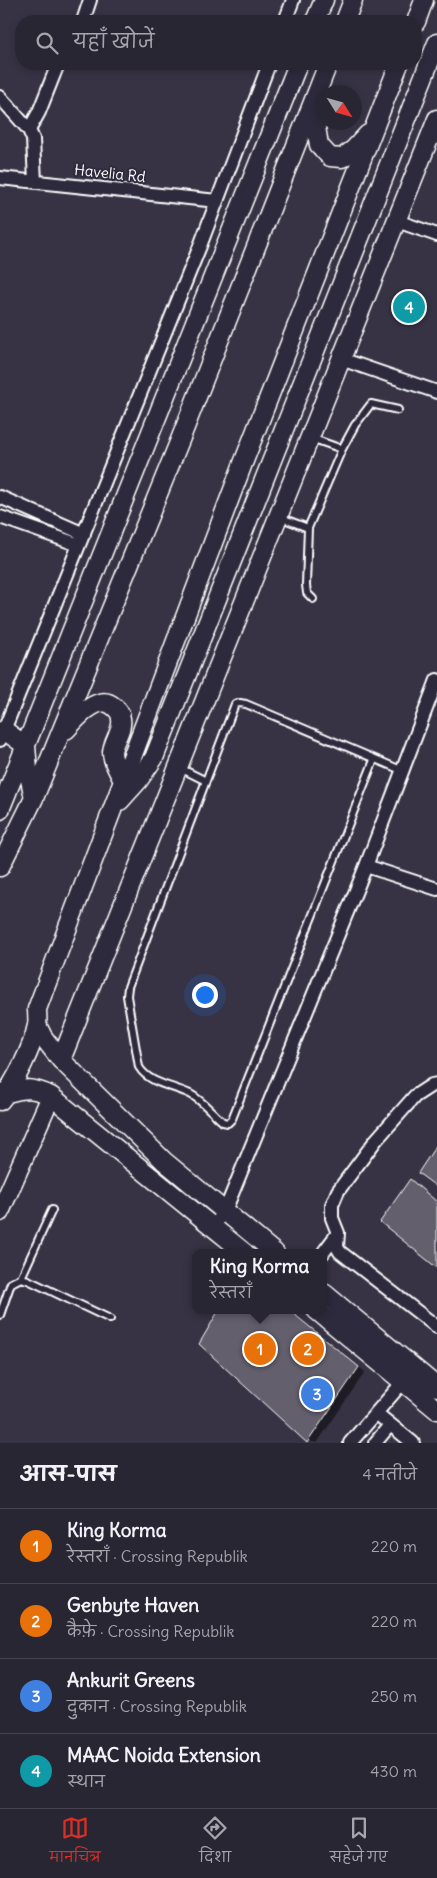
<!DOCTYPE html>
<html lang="hi">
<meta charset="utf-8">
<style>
:root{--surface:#292634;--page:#353240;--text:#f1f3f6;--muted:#a5a5ac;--line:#45434f;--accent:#d93025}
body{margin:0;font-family:Delius,"Playpen Sans Deva",sans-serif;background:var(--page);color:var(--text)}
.compass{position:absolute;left:317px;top:85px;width:45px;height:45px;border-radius:50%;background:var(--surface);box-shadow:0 2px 8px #0003;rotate:127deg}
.you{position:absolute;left:204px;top:994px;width:18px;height:18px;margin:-12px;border:4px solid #fff;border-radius:50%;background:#1a73e8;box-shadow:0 0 0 8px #1a73e833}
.badge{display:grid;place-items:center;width:32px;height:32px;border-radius:50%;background:var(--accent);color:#fff;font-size:16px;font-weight:700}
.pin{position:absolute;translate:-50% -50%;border:2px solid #fff;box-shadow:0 1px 5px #0006}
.popup{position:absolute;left:192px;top:1249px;width:135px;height:65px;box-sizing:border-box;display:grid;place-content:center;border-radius:10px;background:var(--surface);filter:drop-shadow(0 1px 4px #0005);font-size:16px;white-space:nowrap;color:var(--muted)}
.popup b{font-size:19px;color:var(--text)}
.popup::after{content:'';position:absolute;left:50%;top:100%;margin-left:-10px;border:10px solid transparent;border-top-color:var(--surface)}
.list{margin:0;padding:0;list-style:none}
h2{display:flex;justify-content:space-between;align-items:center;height:65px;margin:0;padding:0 20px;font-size:21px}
h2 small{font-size:16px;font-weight:400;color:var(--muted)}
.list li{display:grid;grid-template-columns:32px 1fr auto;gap:15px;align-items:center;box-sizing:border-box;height:75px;padding:0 20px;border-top:1px solid var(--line)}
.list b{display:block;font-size:19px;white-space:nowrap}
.list p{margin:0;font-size:16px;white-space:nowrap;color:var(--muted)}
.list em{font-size:16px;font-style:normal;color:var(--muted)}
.icon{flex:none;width:28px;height:28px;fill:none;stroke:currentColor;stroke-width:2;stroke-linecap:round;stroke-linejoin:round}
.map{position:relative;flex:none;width:437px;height:1443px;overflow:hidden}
.search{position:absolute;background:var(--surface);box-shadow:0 2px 8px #0003;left:15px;right:15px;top:15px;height:55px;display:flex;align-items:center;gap:12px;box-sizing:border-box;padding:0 18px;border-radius:20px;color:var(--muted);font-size:19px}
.sheet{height:365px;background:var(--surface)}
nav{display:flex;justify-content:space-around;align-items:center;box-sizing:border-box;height:70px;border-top:1px solid var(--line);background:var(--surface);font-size:14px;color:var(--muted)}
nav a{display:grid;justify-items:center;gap:2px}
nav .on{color:var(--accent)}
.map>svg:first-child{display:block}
.shadow{fill:#0007}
.building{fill:#635f6d;stroke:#fff}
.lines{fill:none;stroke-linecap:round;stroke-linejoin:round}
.lane-casing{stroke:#fff;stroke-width:10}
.street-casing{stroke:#fff;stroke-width:16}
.secondary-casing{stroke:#fff;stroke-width:21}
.lane{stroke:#2f2a3d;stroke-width:6}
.street{stroke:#2f2a3d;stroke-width:12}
.secondary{stroke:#2f2a3d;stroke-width:18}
.labels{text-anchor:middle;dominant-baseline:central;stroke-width:4;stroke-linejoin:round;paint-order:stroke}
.street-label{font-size:15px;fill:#fff;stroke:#2f2a3d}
</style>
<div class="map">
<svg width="437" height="1443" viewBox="0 0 437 1443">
<rect width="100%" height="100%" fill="#373345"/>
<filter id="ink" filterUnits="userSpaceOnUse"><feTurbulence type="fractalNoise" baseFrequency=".02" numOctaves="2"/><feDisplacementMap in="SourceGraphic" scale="10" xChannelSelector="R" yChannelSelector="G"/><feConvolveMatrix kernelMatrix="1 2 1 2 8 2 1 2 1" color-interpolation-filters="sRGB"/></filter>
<g filter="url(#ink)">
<path class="shadow" d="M220 1310H290L365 1372 317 1443 308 1441 201 1344Z"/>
<path class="building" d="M437 1144V1187L418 1173Z
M410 1179 437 1202V1268L380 1222Z
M219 1310H289L359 1367 307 1443 199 1344Z"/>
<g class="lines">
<defs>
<path id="lane" d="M311 438 342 449
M279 517 308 528
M313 599 307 593 306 585 308 528 342 449 355 425 371 404 398 410
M374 760 232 1119 228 1123 223 1122C213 1114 202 1100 190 1094 174 1086 149 1084 139 1067L127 996 128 987 235 704 240 703 246 704 401 770
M180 768 206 781
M21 1278 52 1210
M0 1315 11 1283 21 1278 28 1280 110 1319"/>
<path id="street" d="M83 21 90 0
M285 21 293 0
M0 97 29 130 33 139 35 182
M29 130 39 112 58 64
M0 178 217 201
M397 221 437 235
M341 359 437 392
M0 497 84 534
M0 517 79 545
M0 740 200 246 269 64
M366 866 437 889
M437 1084 432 1085 415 1096 376 1140 338 1191 332 1205V1218L338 1233 337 1247 340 1252 437 1327
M213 1227 225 1211 366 866 437 680
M323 1253 338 1233
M376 1413 413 1443
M350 1443 403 1382
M375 1443 390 1425"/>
<path id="secondary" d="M315 21 324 0
M345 21 353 0
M416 22 424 0
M322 105 316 127 319 145 330 157 342 158 354 149 368 134
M4 730 26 746 28 770 34 798
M66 730C75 720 98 693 113 706 117 709 121 713 121 719 123 730 113 741 112 752 112 762 119 772 123 781
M120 801 138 781 154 758 437 43
M0 810 298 64
M0 867 34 798 180 440 328 64
M37 1025 43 1037 61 1060 164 1161 275 1253
M61 1060 437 119
M7 1093C26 1088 33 1087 51 1096L245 1253
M0 1101C14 1085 33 1047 37 1025 38 1020 37 1014 37 1009L242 466 399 64
M0 1212 51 1096
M324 1293 437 1387
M316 1310 437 1410"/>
</defs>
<use href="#lane" class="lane-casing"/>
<use href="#street" class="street-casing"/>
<use href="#secondary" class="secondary-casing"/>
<use href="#lane" class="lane"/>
<use href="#street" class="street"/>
<use href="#secondary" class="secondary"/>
</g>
</g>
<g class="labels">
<g class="street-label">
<text transform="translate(110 173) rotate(6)">Havelia Rd</text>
</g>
</g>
</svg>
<svg class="compass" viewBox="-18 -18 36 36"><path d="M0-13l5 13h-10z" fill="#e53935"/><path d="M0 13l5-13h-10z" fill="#a5a5ac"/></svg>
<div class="you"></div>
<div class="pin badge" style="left:260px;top:1349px;background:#e8710a">1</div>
<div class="popup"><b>King Korma</b>रेस्तराँ</div>
<div class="pin badge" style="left:308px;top:1349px;background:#e8710a">2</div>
<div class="pin badge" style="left:317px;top:1394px;background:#3f7fe0">3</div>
<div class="pin badge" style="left:409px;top:307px;background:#0f9aa8">4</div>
<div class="search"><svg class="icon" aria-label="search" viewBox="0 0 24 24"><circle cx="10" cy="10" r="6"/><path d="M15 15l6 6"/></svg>यहाँ खोजें</div>
</div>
<section class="sheet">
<h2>आस-पास<small>4 नतीजे</small></h2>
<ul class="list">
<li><span class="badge" style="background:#e8710a">1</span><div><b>King Korma</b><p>रेस्तराँ · Crossing Republik</p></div><em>220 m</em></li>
<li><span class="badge" style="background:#e8710a">2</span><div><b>Genbyte Haven</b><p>कैफ़े · Crossing Republik</p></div><em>220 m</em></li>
<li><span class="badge" style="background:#3f7fe0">3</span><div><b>Ankurit Greens</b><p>दुकान · Crossing Republik</p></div><em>250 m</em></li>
<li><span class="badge" style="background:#0f9aa8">4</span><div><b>MAAC Noida Extension</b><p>स्थान</p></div><em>430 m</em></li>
</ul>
</section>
<nav>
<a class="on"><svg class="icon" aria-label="map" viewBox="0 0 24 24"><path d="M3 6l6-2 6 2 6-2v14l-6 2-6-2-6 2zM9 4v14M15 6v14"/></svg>मानचित्र</a>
<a><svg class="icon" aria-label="directions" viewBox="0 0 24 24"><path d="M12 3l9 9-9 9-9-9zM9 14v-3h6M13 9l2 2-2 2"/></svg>दिशा</a>
<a><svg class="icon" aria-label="saved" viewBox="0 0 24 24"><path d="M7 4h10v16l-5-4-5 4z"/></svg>सहेजे गए</a>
</nav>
